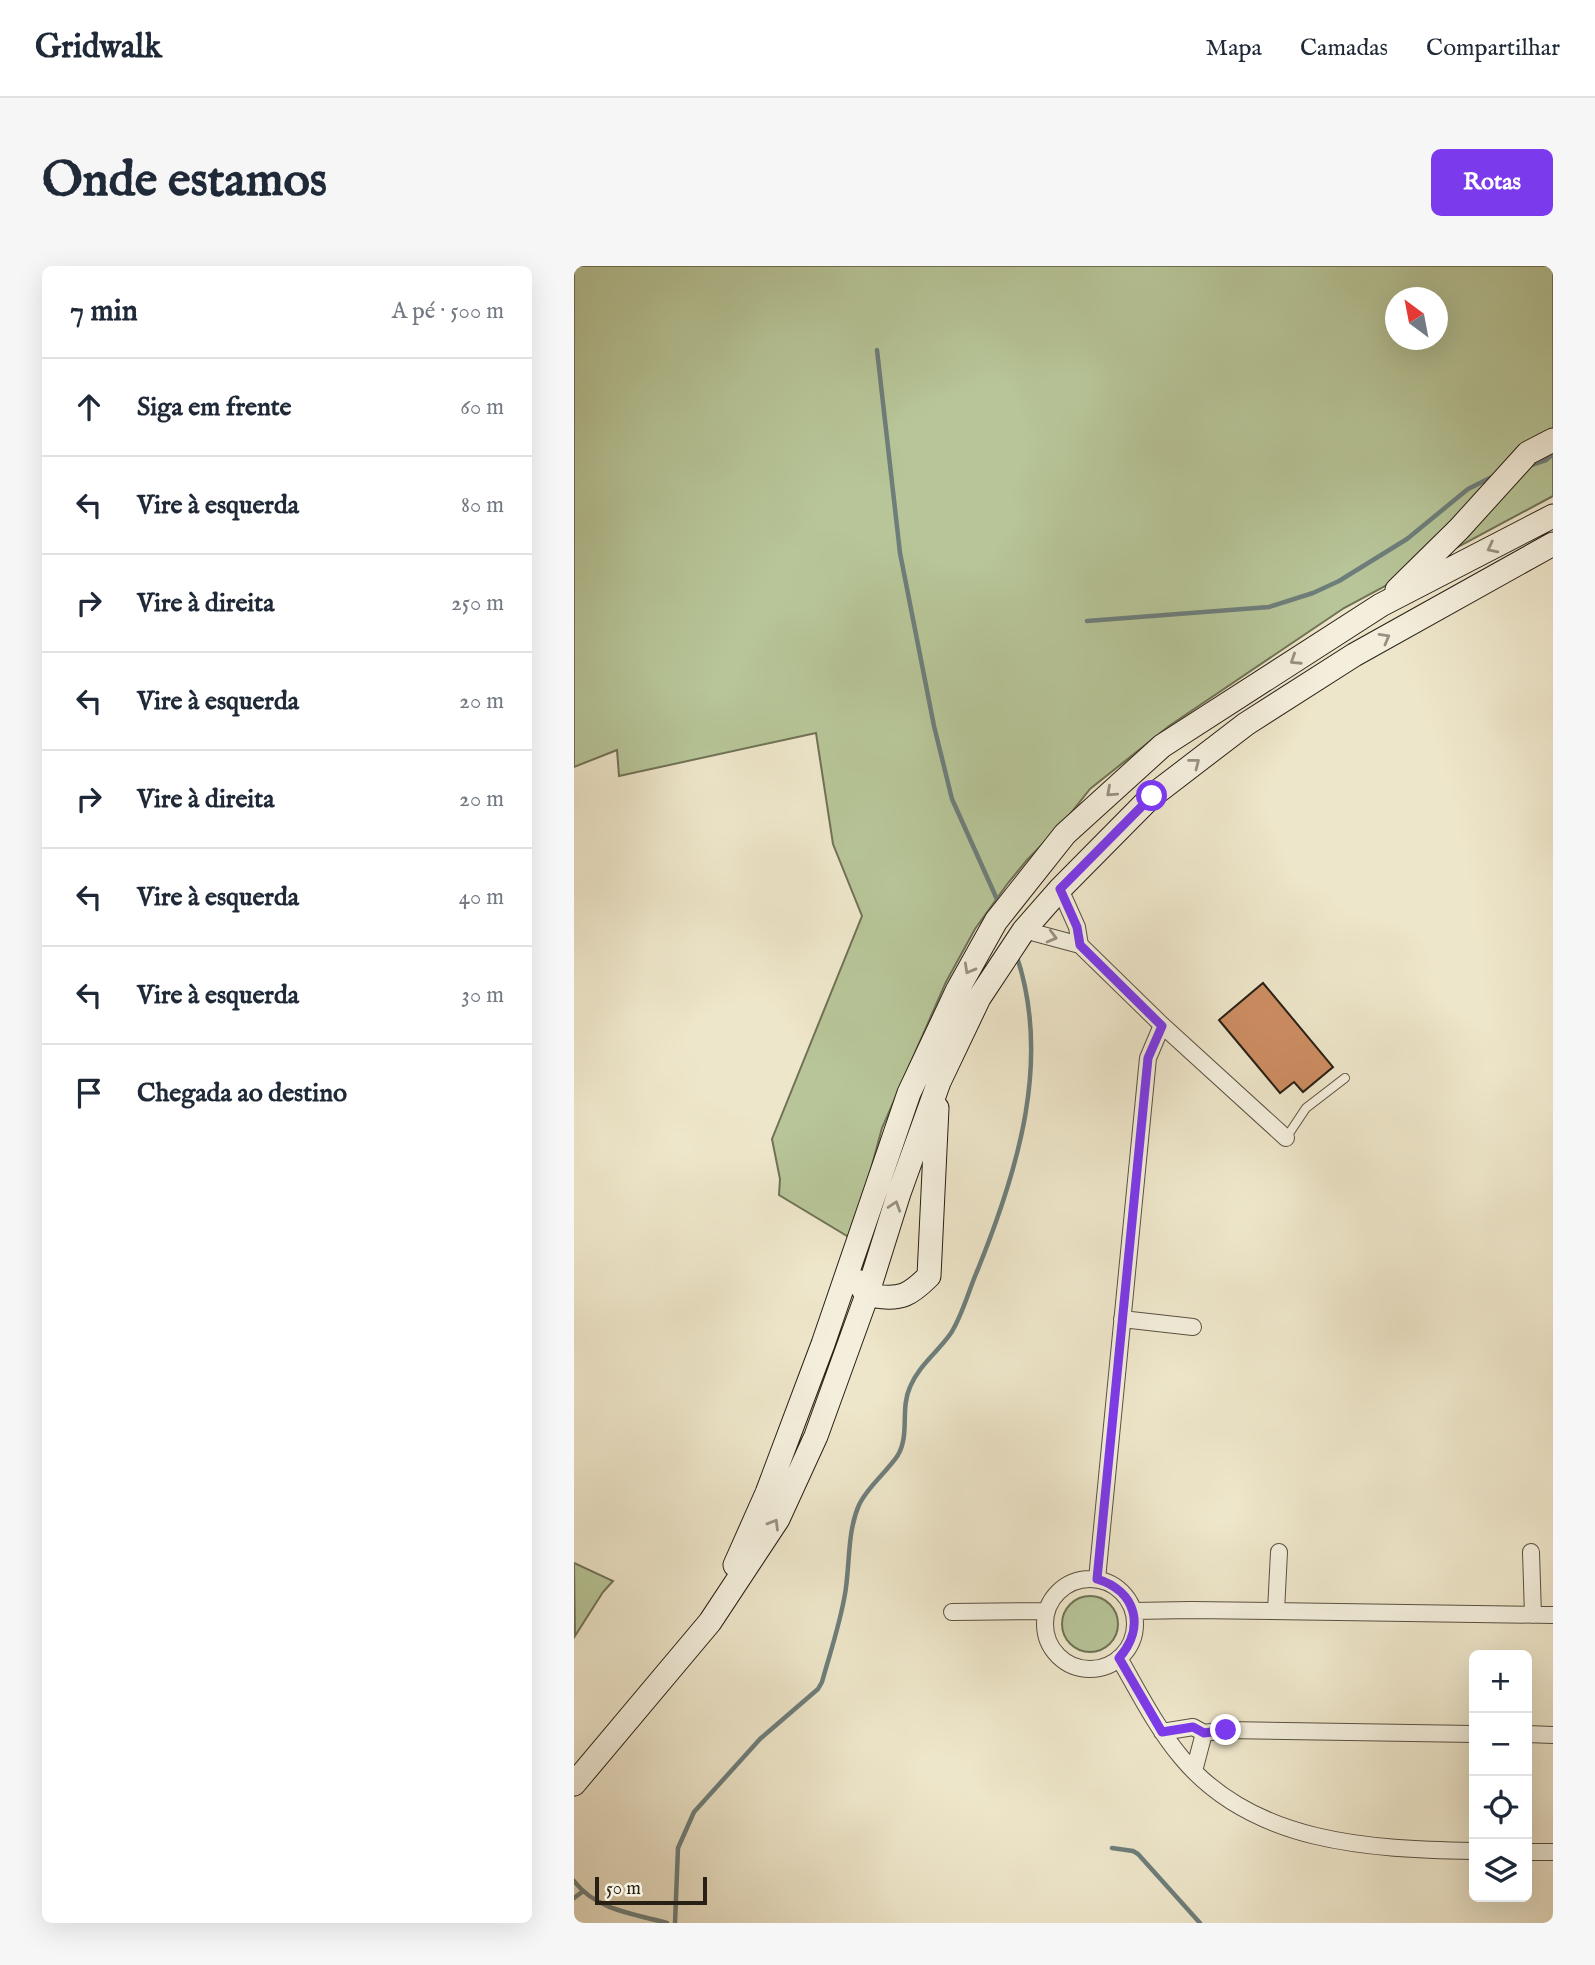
<!DOCTYPE html>
<html lang="pt">
<meta charset="utf-8">
<style>
:root{--surface:#fff;--page:#f6f6f7;--text:#1f2937;--muted:#747a83;--line:#e0e1e3;--accent:#7c3aed}
body{margin:0;font-family:"IM FELL English",serif;background:var(--page);color:var(--text)}
.controls{position:absolute;right:21px;bottom:21px;display:grid;overflow:hidden;border-radius:10px;box-shadow:0 7px 28px #0002}
.controls button{width:63px;height:63px;display:grid;place-items:center;padding:0;border:0;border-bottom:2px solid var(--line);background:var(--surface);color:var(--text);font:35px sans-serif}
.compass{position:absolute;left:811px;top:21px;width:63px;height:63px;border-radius:50%;background:var(--surface);box-shadow:0 7px 28px #0002;rotate:328deg}
.scale{position:absolute;left:21px;bottom:18px;width:112px;box-sizing:border-box;padding-left:7px;border:4px solid #281f15;border-top:0;font-size:19px;line-height:24px;white-space:nowrap;color:#281f15;-webkit-text-stroke:5px #f4efdd;paint-order:stroke}
.stop{position:absolute;width:21px;height:21px;margin:-16px;border:5px solid #7c3aed;border-radius:50%;background:#fff}
.stop.end{background:#7c3aed;border-color:#fff;box-shadow:0 2px 7px #0008}
.list{margin:0;padding:0;list-style:none}
h2{display:flex;justify-content:space-between;align-items:center;height:91px;margin:0;padding:0 28px;font-size:30px}
h2 small{font-size:23px;font-weight:400;color:var(--muted)}
.list li{display:grid;grid-template-columns:46px 1fr auto;gap:21px;align-items:center;box-sizing:border-box;height:98px;padding:0 28px;border-top:2px solid var(--line)}
.list b{display:block;font-size:26px;white-space:nowrap}
.list em{font-size:23px;font-style:normal;color:var(--muted)}
.icon{flex:none;width:38px;height:38px;fill:none;stroke:currentColor;stroke-width:2;stroke-linecap:round;stroke-linejoin:round}
.map{position:relative;flex:none;width:979px;height:1657px;overflow:hidden;border-radius:10px}
header{display:flex;align-items:center;gap:42px;box-sizing:border-box;height:98px;padding:0 35px;background:var(--surface);border-bottom:2px solid var(--line)}
header strong{font-size:33px}
nav{display:flex;gap:38px;margin-inline-start:auto;font-size:24px}
.intro{display:flex;align-items:center;justify-content:space-between;box-sizing:border-box;height:168px;padding:0 42px}
h1{margin:0;font-size:49px}
.button{padding:18px 32px;border-radius:10px;background:var(--accent);color:#fff;font-size:24px;font-weight:700}
main{display:flex;gap:42px;padding:0 42px}
aside{flex:1;background:var(--surface);border-radius:10px;box-shadow:0 7px 28px #0002}
.map>svg:first-child{display:block}
.green{fill:#b7c598;stroke:#707256;stroke-width:2;fill-rule:evenodd}
.lines{fill:none;stroke-linecap:round;stroke-linejoin:round}
.stream{stroke:#6e7e7b;stroke-width:4.5}
.building{fill:#cd8d62;stroke:#281f15;stroke-width:2}
.service-casing{stroke:#5a5142;stroke-width:10}
.minor-casing{stroke:#5a5142;stroke-width:18}
.secondary-casing{stroke:#281f15;stroke-width:25}
.service{stroke:#f4efdd;stroke-width:8}
.minor{stroke:#f4efdd;stroke-width:16}
.secondary{stroke:#f4efdd;stroke-width:23}
.oneway{stroke:#989183}
.route{stroke:#7c3aed;stroke-width:9}
</style>
<header>
<strong>Gridwalk</strong>
<nav><a>Mapa</a><a>Camadas</a><a>Compartilhar</a></nav>
</header>
<div class="intro"><h1>Onde estamos</h1><a class="button">Rotas</a></div>
<main>
<aside>
<h2>7 min<small>A pé · 500 m</small></h2>
<ul class="list">
<li><svg class="icon" aria-label="ahead" viewBox="0 0 24 24"><path d="M12 20V5M6 11l6-6 6 6"/></svg><div><b>Siga em frente</b></div><em>60 m</em></li>
<li><svg class="icon" aria-label="left" viewBox="0 0 24 24"><path d="M17 20v-9H6M10 6l-5 5 5 5"/></svg><div><b>Vire à esquerda</b></div><em>80 m</em></li>
<li><svg class="icon" aria-label="right" viewBox="0 0 24 24"><path d="M7 20v-9h11M14 6l5 5-5 5"/></svg><div><b>Vire à direita</b></div><em>250 m</em></li>
<li><svg class="icon" aria-label="left" viewBox="0 0 24 24"><path d="M17 20v-9H6M10 6l-5 5 5 5"/></svg><div><b>Vire à esquerda</b></div><em>20 m</em></li>
<li><svg class="icon" aria-label="right" viewBox="0 0 24 24"><path d="M7 20v-9h11M14 6l5 5-5 5"/></svg><div><b>Vire à direita</b></div><em>20 m</em></li>
<li><svg class="icon" aria-label="left" viewBox="0 0 24 24"><path d="M17 20v-9H6M10 6l-5 5 5 5"/></svg><div><b>Vire à esquerda</b></div><em>40 m</em></li>
<li><svg class="icon" aria-label="left" viewBox="0 0 24 24"><path d="M17 20v-9H6M10 6l-5 5 5 5"/></svg><div><b>Vire à esquerda</b></div><em>30 m</em></li>
<li><svg class="icon" aria-label="arrive" viewBox="0 0 24 24"><path d="M6 21V4h12l-3 4 3 4H6"/></svg><div><b>Chegada ao destino</b></div></li>
</ul>
</aside>
<div class="map">
<svg width="979" height="1657" viewBox="0 0 979 1657">
<rect width="100%" height="100%" fill="#eee6ca"/>
<filter id="stains"><feTurbulence type="fractalNoise" baseFrequency=".00286" numOctaves="4"/><feColorMatrix values="0 0 0 0 .2 0 0 0 0 .09 0 0 0 0 .02 0 0 0 .5 -.17"/></filter>
<radialGradient id="worn" r=".72"><stop offset=".6" stop-color="#630" stop-opacity="0"/><stop offset="1" stop-color="#630" stop-opacity=".3"/></radialGradient>
<path class="green" d="M0 0H979V230L770 342 595 460 516 523 489 557 453 594 434 617 401 663 372 716 308 862 278 973 205 929 206 913 198 873 288 650 259 578 242 467 45 510 43 484 0 501ZM822 32H864V74H822Z
M0 1297 39 1315 29 1326 1 1370Z
M488 1358a28 28 0 1 1 56 0a28 28 0 1 1-56 0Z"/>
<g class="lines">
<path class="stream" d="M303 84 326 287 360 460 378 533 426 640
M957 199 972 194 979 188
M513 355 695 341 739 327 765 315 833 273 894 223 918 211
M538 1582 559 1585 564 1588 626 1657
M0 1615C22 1644 60 1648 93 1657
M0 1632 8 1626
M101 1657 104 1582 120 1546 186 1473 244 1423 248 1416C256 1387 266 1358 271 1328 276 1300 273 1266 285 1239 293 1221 313 1206 324 1189 336 1168 326 1143 336 1121 345 1099 364 1086 377 1067 389 1048 395 1023 404 1003 444 904 478 793 442 688"/>
</g>
<path class="building" d="M689 717 759 801 729 826 720 816 706 827 645 754Z"/>
<g class="lines">
<defs>
<path id="service" d="M712 872 732 842 771 812"/>
<path id="minor" d="M486 623 503 661 506 679
M450 664 506 679 588 759 712 872
M548 1053 619 1061
M957 1286 959 1349
M523 1313 574 792 588 759
M471 1358a45 45 0 1 1 90 0a45 45 0 1 1-90 0Z
M559 1345 617 1344 979 1349
M702 1345 705 1286
M378 1346 472 1345
M545 1392C564 1425 582 1461 607 1491 679 1578 796 1583 900 1585
M588 1466 619 1461 630 1467 652 1464 900 1468
M953 1468 979 1469
M620 1505 630 1467
M953 1586H979"/>
<path id="secondary" d="M823 324 885 263 954 187 979 174
M287 1016C288 1025 291 1028 301 1030 327 1034 336 1029 355 1010L363 842
M161 1299 193 1227 249 1078 335 827 384 723 422 655 491 568 588 480 807 339 979 250
M0 1518 136 1356 204 1253 242 1170 293 1029 325 927 365 816 405 732 450 664 486 623 578 530 672 458 780 389 979 278"/>
</defs>
<use href="#service" class="service-casing"/>
<use href="#minor" class="minor-casing"/>
<use href="#secondary" class="secondary-casing"/>
<use href="#service" class="service"/>
<use href="#minor" class="minor"/>
<use href="#secondary" class="secondary"/>
</g>
<defs><path id="oneway-chevron" d="M-2-3.5L2.5 0L-2 3.5" fill="none" stroke-width="1.6" stroke-linecap="round" stroke-linejoin="round" transform="scale(1.75)"/></defs>
<g class="oneway">
<use href="#oneway-chevron" transform="translate(918 282) rotate(153)"/>
<use href="#oneway-chevron" transform="translate(811 372) rotate(-29)"/>
<use href="#oneway-chevron" transform="translate(721 394) rotate(147)"/>
<use href="#oneway-chevron" transform="translate(621 497) rotate(-38)"/>
<use href="#oneway-chevron" transform="translate(537 526) rotate(138)"/>
<use href="#oneway-chevron" transform="translate(478 671) rotate(15)"/>
<use href="#oneway-chevron" transform="translate(395 703) rotate(119)"/>
<use href="#oneway-chevron" transform="translate(321 940) rotate(-72)"/>
<use href="#oneway-chevron" transform="translate(200 1258) rotate(-59)"/>
</g>
<g class="lines">
<path class="route" d="M578 530 486 623 503 661 506 679 588 760 574 792 523 1313C562 1325 572 1361 545 1392L588 1466 619 1461 630 1467 652 1464"/>
</g>
<rect width="100%" height="100%" filter="url(#stains)"/>
<rect width="100%" height="100%" fill="url(#worn)"/>
</svg>
<div class="controls">
<button>+</button>
<button>−</button>
<button><svg class="icon" aria-label="locate" viewBox="0 0 24 24"><circle cx="12" cy="12" r="6"/><path d="M12 2v4M12 18v4M2 12h4M18 12h4"/></svg></button>
<button><svg class="icon" aria-label="layers" viewBox="0 0 24 24"><path d="M12 4l9 5-9 5-9-5zM3 14l9 5 9-5"/></svg></button>
</div>
<svg class="compass" viewBox="-18 -18 36 36"><path d="M0-13l5 13h-10z" fill="#e53935"/><path d="M0 13l5-13h-10z" fill="#747a83"/></svg>
<div class="scale">50 m</div>
<div class="stop" style="left:578px;top:530px"></div>
<div class="stop end" style="left:652px;top:1464px"></div>
</div>
</main>
